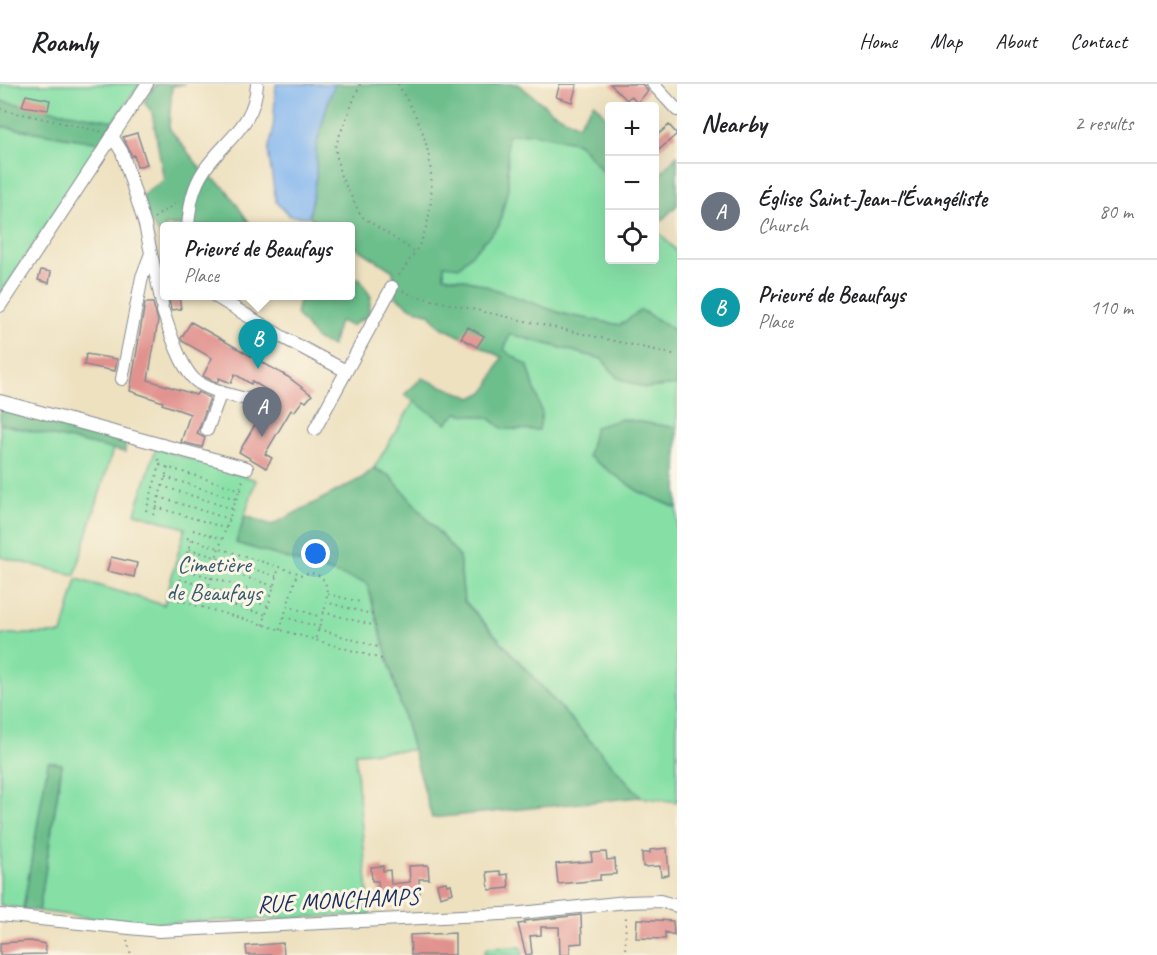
<!DOCTYPE html>
<meta charset="utf-8">
<style>
:root{--surface:#fff;--page:#f2f2f2;--text:#202124;--muted:#757577;--line:#e0e0e0;--accent:#7c3aed}
body{margin:0;font-family:Caveat,sans-serif;background:var(--page);color:var(--text)}
.controls{position:absolute;right:18px;top:18px;display:grid;overflow:hidden;border-radius:6px;box-shadow:0 6px 24px #0002}
.controls button{width:54px;height:54px;display:grid;place-items:center;padding:0;border:0;border-bottom:2px solid var(--line);background:var(--surface);color:var(--text);font:30px sans-serif}
.you{position:absolute;left:316px;top:470px;width:21px;height:21px;margin:-15px;border:4px solid #fff;border-radius:50%;background:#1a73e8;box-shadow:0 0 0 9px #1a73e833}
.badge{display:grid;place-items:center;width:39px;height:39px;border-radius:50%;background:var(--accent);color:#fff;font-size:20px;font-weight:700}
.pin{position:absolute;translate:-50% -50px;filter:drop-shadow(0 2px 3px #0008)}
.pin::after{content:'';position:absolute;top:32px;width:21px;height:18px;background:inherit;clip-path:polygon(0 0,100% 0,50% 100%)}
.popup{position:absolute;left:160px;top:138px;width:195px;height:78px;box-sizing:border-box;display:grid;place-content:center;border-radius:6px;background:var(--surface);filter:drop-shadow(0 2px 4px #0005);font-size:20px;white-space:nowrap;color:var(--muted)}
.popup b{font-size:22px;color:var(--text)}
.popup::after{content:'';position:absolute;left:50%;top:100%;margin-left:-12px;border:12px solid transparent;border-top-color:var(--surface)}
.list{margin:0;padding:0;list-style:none}
h2{display:flex;justify-content:space-between;align-items:center;height:78px;margin:0;padding:0 24px;font-size:26px}
h2 small{font-size:20px;font-weight:400;color:var(--muted)}
.list li{display:grid;grid-template-columns:39px 1fr auto;gap:18px;align-items:center;box-sizing:border-box;height:96px;padding:0 24px;border-top:2px solid var(--line)}
.list b{display:block;font-size:22px;white-space:nowrap}
.list p{margin:0;font-size:20px;white-space:nowrap;color:var(--muted)}
.list em{font-size:20px;font-style:normal;color:var(--muted)}
.icon{flex:none;width:33px;height:33px;fill:none;stroke:currentColor;stroke-width:2;stroke-linecap:round;stroke-linejoin:round}
.map{position:relative;flex:none;width:677px;height:871px;overflow:hidden}
header{display:flex;align-items:center;gap:36px;box-sizing:border-box;height:84px;padding:0 30px;background:var(--surface);border-bottom:2px solid var(--line)}
header strong{font-size:28px}
nav{display:flex;gap:33px;margin-inline-start:auto;font-size:21px}
main{display:flex}
aside{flex:1;background:var(--surface)}
.map>svg:first-child{display:block}
.green{fill:#86e0a6;stroke:#508882;stroke-width:1.5}
.forest{fill:#6cbe8b;stroke:#447674;stroke-width:1.5}
.water{fill:#82b6f0;stroke:#4e72a7;stroke-width:1.5}
.building{fill:#e1918e}
.lines{fill:none;stroke-linecap:round;stroke-linejoin:round}
.minor-casing{stroke:#84888f;stroke-width:14}
.path{stroke:#84888f;stroke-width:2;stroke-dasharray:1.5 4.5;stroke-linecap:butt}
.minor{stroke:#fff;stroke-width:12}
.labels{text-anchor:middle;dominant-baseline:central;stroke-width:6;stroke-linejoin:round;paint-order:stroke}
.park-label{font-size:24px;fill:#365b70;stroke:#fcf5e5}
.street-label{font-size:24px;fill:#1b2f5e;stroke:#fcf5e5}
</style>
<header>
<strong>Roamly</strong>
<nav><a>Home</a><a>Map</a><a>About</a><a>Contact</a></nav>
</header>
<main>
<div class="map">
<svg width="677" height="871" viewBox="0 0 677 871">
<rect width="100%" height="100%" fill="#fcf5e5"/>
<filter id="ink" filterUnits="userSpaceOnUse"><feTurbulence type="fractalNoise" baseFrequency=".0167" numOctaves="2"/><feDisplacementMap in="SourceGraphic" scale="12" xChannelSelector="R" yChannelSelector="G"/><feConvolveMatrix kernelMatrix="1 2 1 2 8 2 1 2 1" color-interpolation-filters="sRGB"/></filter>
<filter id="wash" filterUnits="userSpaceOnUse"><feTurbulence type="fractalNoise" baseFrequency=".008" numOctaves="4" result="noise"/><feDisplacementMap in="SourceGraphic" scale="24" xChannelSelector="R" yChannelSelector="G"/><feGaussianBlur stdDeviation="1.35" result="paint"/><feColorMatrix in="noise" values="0 0 0 0 0 0 0 0 0 0 0 0 0 0 0 0 0 1.4 0 .05"/><feComposite in="paint" operator="in"/></filter>
<g filter="url(#wash)">
<rect width="100%" height="100%" fill="#ede1c0"/>
<path class="green" d="M0 0H140L114 37 0 17Z
M0 42 100 59 0 211Z
M533 49 578 59 609 94 610 176H654L655 144 677 168V248L641 227 620 241 563 230 469 196 444 192V181L508 104 507 51Z
M510 250 602 275 618 294 645 304 677 301V344L622 335 588 372 638 407 677 424V718L641 713 464 516 459 472 390 392 374 384 414 317 446 339 457 329 489 334 503 345 504 266Z
M0 340 113 365 75 491 0 473Z
M156 364 256 396 236 459 367 499 413 666 355 669 370 831 133 840 39 827 62 681 49 678 23 825 0 821V552L1 550H62L77 495 164 521 185 444 135 429Z
M521 863 523 871H484L487 864Z"/>
<path class="forest" d="M156 0H185L172 2 169 44 201 85 226 105 250 140 248 142H165V157L147 134 143 111 164 96 152 28 144 18Z
M335 0H518L553 28 578 41 594 19 609 36V94L578 59 533 49 507 51 508 104 499 142 459 183 444 181V192L469 196 563 230 620 241 641 226 677 248V301L645 304 618 294 602 275 510 250 504 266 528 282 542 329 539 346 503 345 489 334 457 329 446 339 404 311 422 294 472 314 486 307 502 273 439 242 430 230 410 223 395 212 393 187 351 160V142H324L309 133 316 93V62L329 14Z
M0 17 114 37 100 59 0 42Z
M677 71V121L655 143V85L660 90Z
M359 194 371 213 368 232 351 242 339 237 332 262 317 256 296 230 300 212H351V196Z
M0 317 126 354 125 368 0 340Z
M622 335 677 344V424L638 407 588 372 595 343Z
M374 384 390 392 459 472 464 517 641 713 432 734 367 499 236 459 245 432 272 441 362 394Z
M48 678 62 680 39 827 23 825Z"/>
<path class="water" d="M276 0H335L329 14 316 62V93L309 133 290 132 276 118 268 67 273 47Z"/>
<g id="blocks">
<path class="building" d="M560 0H577L572 18 556 13Z
M610 0H642L648 7 637 19 631 12 627 16Z
M26 11 50 16 48 26 22 22Z
M669 41 677 50 654 70V54Z
M137 49 147 80 137 83 134 71 132 72 123 53Z
M41 186 51 188 49 199 38 196Z
M169 212H179L181 225 171 226Z
M145 219H153L158 237 148 296 196 311 198 308 210 314 197 350 205 354 202 363 181 358 190 330 162 320 163 318 130 307Z
M191 238 288 293 312 311 306 318 303 316 294 328 291 326 265 370 272 374 266 384 239 368 273 310 252 297 251 300 235 290 231 299 219 294 217 299 203 292 212 274 182 257 181 254Z
M468 243 484 252 477 263 461 254Z
M86 270 117 275 115 287 84 281Z
M111 473 137 479 134 493 107 487Z
M667 764 669 791 661 792 660 782 643 783 642 769H650V766Z
M606 768 607 776 615 775 616 790 600 791V796L558 800 556 780 592 777 591 769Z
M428 781 429 795H419L420 809 379 810 378 797H372L371 783 383 782V787L390 786 391 800 410 798 409 782Z
M500 787 501 791 508 790 509 804 489 806 487 788Z
M446 798 447 801 451 800 453 809 440 813 437 800Z
M581 831 582 859 570 860V871H560L559 843H541V851L530 852 532 870 526 871 518 840 525 839V837Z
M637 835 673 837 674 851 665 848V855L636 854Z
M455 849V871H411L410 851Z
M31 857 45 860 46 870 0 871V859Z
M283 859 284 871H247L246 862Z"/>
</g>
</g>
<g filter="url(#ink)">
<use href="#blocks" fill-opacity="0" stroke="#84888f" stroke-width="1.5"/>
<g class="lines">
<defs>
<path id="minor" d="M653 0 677 26
M112 52 122 68 145 141 162 220
M188 142C190 121 192 104 205 85 226 55 255 41 257 0
M215 212 284 254 346 287
M0 222 147 0
M163 227C169 245 182 289 199 299 215 309 236 312 254 317
M122 295 142 193 150 172
M0 317 247 384
M315 345 392 203
M207 346 221 308
M0 831 159 847 521 829 627 818 660 817 677 822"/>
</defs>
<use href="#minor" class="minor-casing"/>
<path class="path" d="M360 0 335 63 340 90 361 132 415 168 398 193
M398 0C405 13 414 27 420 41 435 79 437 131 416 167
M0 25 103 48
M154 134 179 117
M403 207 414 212 677 271
M160 381 245 407
M165 393 236 415
M162 402 233 425
M159 413 229 435
M156 423 226 444
M146 427 161 377 155 374
M153 431 168 384
M193 446 223 455
M187 454 301 490
M191 456 174 515 385 576
M189 465 276 492
M186 475 274 502
M183 485 271 512
M180 495 268 522
M177 505 266 531
M328 510 360 518
M325 518 375 531
M287 522 321 533
M203 524 219 464 243 396
M323 528 376 542
M284 533 319 543
M263 541 279 483
M318 545 381 564
M280 546 296 493C302 490 308 488 315 490 339 497 320 539 315 556
M127 856 131 871
M625 871 626 829"/>
<use href="#minor" class="minor"/>
</g>
</g>
<g class="labels">
<g class="park-label">
<text x="214" y="480">Cimetière<tspan x="214" dy="28">de Beaufays</tspan></text>
</g>
<g class="street-label">
<text transform="translate(338 816) rotate(-3)">RUE MONCHAMPS</text>
</g>
</g>
</svg>
<div class="controls">
<button>+</button>
<button>−</button>
<button><svg class="icon" aria-label="locate" viewBox="0 0 24 24"><circle cx="12" cy="12" r="6"/><path d="M12 2v4M12 18v4M2 12h4M18 12h4"/></svg></button>
</div>
<div class="you"></div>
<div class="pin badge" style="left:262px;top:353px;background:#6b7280">A</div>
<div class="pin badge" style="left:258px;top:285px;background:#0f9aa8">B</div>
<div class="popup"><b>Prieuré de Beaufays</b>Place</div>
</div>
<aside>
<h2>Nearby<small>2 results</small></h2>
<ul class="list">
<li><span class="badge" style="background:#6b7280">A</span><div><b>Église Saint-Jean-l'Évangéliste</b><p>Church</p></div><em>80 m</em></li>
<li><span class="badge" style="background:#0f9aa8">B</span><div><b>Prieuré de Beaufays</b><p>Place</p></div><em>110 m</em></li>
</ul>
</aside>
</main>
